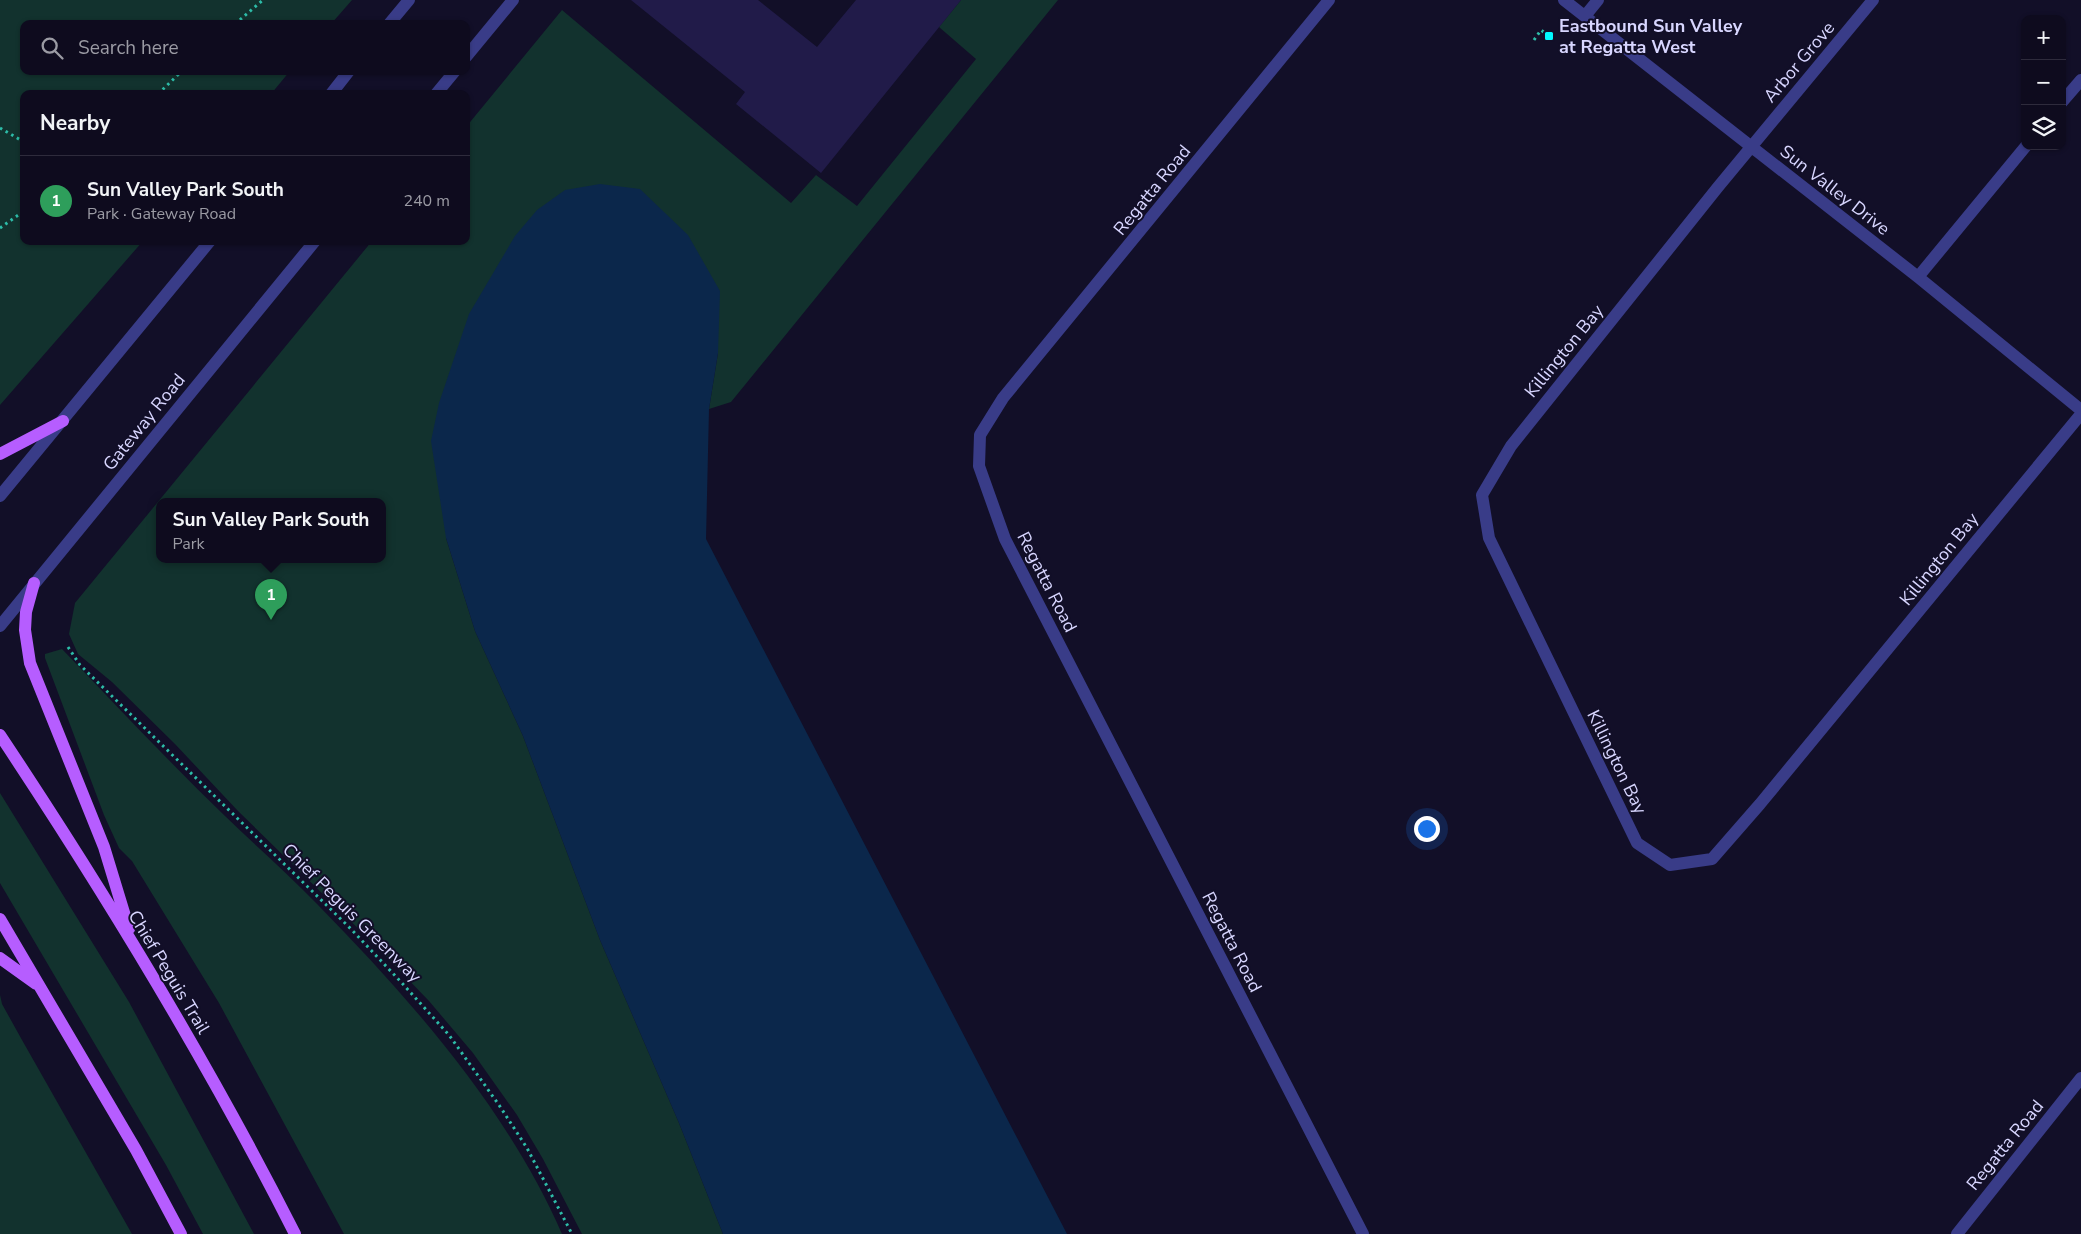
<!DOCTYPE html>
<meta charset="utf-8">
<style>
:root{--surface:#0e0b1e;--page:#171427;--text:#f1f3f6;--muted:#9b9ba4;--line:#2e2b3c;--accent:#0b8043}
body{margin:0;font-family:"Nunito Sans",sans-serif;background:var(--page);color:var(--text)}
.controls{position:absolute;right:15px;top:15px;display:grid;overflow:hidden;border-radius:10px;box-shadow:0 1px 4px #0004}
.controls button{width:45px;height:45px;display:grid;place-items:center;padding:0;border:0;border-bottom:1px solid var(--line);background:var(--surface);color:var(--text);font:25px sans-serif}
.you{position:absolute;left:1426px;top:828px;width:18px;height:18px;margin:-12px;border:4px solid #fff;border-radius:50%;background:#1a73e8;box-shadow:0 0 0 8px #1a73e833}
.badge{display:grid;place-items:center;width:32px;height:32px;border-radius:50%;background:var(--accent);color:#fff;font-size:16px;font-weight:700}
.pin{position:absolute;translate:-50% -41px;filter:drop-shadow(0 1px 2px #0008)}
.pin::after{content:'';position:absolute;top:26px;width:18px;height:15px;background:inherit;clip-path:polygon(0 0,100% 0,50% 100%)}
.popup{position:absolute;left:156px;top:498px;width:230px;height:65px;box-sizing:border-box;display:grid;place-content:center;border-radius:10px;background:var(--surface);filter:drop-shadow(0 1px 4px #0005);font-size:16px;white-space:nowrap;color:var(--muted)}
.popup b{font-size:19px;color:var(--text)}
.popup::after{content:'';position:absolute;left:50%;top:100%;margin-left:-10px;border:10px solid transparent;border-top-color:var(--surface)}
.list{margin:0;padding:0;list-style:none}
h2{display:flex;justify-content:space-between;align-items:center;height:65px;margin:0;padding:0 20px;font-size:21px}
h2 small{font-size:16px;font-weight:400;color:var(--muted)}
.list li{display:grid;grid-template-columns:32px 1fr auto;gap:15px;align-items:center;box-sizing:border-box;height:90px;padding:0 20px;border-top:1px solid var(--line)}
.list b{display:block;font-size:19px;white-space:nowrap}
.list p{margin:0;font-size:16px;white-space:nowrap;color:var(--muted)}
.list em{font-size:16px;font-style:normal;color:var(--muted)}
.icon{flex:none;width:28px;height:28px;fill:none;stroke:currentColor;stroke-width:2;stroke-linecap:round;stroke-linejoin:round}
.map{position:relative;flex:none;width:2081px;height:1234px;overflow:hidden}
.search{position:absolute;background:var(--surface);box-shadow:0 1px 4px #0004;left:20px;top:20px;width:450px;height:55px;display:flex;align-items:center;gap:12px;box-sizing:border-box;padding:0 18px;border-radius:10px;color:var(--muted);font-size:19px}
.panel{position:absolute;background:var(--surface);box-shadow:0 1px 4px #0004;left:20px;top:90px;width:450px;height:155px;border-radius:10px}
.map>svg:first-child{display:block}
.green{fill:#12322e;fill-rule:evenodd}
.water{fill:#0b274b}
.building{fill:#211b49}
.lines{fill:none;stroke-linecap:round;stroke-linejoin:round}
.path{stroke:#2dbca8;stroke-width:3;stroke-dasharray:2.5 4;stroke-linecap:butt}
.minor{stroke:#393c88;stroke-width:12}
.major{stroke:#b65dff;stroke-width:12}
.poi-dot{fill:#02f9ff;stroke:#120f28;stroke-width:2}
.labels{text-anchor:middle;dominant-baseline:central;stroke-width:4;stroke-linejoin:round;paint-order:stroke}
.poi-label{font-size:18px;font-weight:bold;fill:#d8d6ff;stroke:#120f28;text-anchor:start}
.street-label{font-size:18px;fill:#d8d6ff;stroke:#120f28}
</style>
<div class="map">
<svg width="2081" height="1234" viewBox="0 0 2081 1234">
<rect width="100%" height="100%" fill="#120f28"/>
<path class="green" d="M0 0H352L331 24H24V71H290L271 94H24V241H143L0 405Z
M961 0H1058L731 402 709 409 718 353 446 538 475 631 523 736 600 940 679 1123 723 1234H582L543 1159 517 1115 473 1053 429 1001 373 943 238 811 175 744 112 682 78 654 69 634 75 603 372 241H466V127L562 10 791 203 816 175 857 206 976 59 939 27ZM160 501H382V559H160Z
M62 649C116 705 169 762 225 816 256 846 288 874 318 905 412 1001 508 1110 562 1234H344L219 1003 132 861 119 848 104 815 45 658V654Z
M0 793 129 1002 254 1234H203L166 1165 0 883Z
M0 995 2 1004 22 1040 132 1234H0Z"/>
<path class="water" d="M600 184 640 189 688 235 720 291 718 353 709 409 706 539 1067 1234H723L679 1123 600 940 523 736 475 631 446 538 431 441 439 403 469 314 515 236 537 210 565 190Z"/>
<path class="building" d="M631 0H758L817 47 856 0H961L821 173 736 104 745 92Z"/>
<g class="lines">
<path class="path" d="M235 24 263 0
M1534 40 1541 30 1549 36
M158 94 182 71
M0 128 24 142
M0 228 24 211
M68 647 80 665 351 929 401 982 449 1035 499 1105 527 1148 572 1234"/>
<path class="minor" d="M1329 0 1003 398 980 435 979 466 1005 539 1363 1234
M1564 0 1918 277 2081 410
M1873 0 1718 187 1511 446 1482 495 1489 538 1637 843 1670 865 1712 859 1760 804 2081 414
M1585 16 1598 0
M389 24 409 0
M466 57 513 0
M331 94 349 71
M436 94 455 71
M2062 102 2081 80
M1918 277 2026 146
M0 496 210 241
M0 626 315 241
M1957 1234 2081 1078"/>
<path class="major" d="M0 454 63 421
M34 583 26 612 25 630 30 663 104 847 129 929
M0 735C107 896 208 1062 295 1234
M0 919 136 1150 181 1234
M0 958 36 984"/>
</g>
<rect class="poi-dot" x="1544" y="31" width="10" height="10" rx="2.5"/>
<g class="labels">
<g class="poi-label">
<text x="1559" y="26">Eastbound Sun Valley<tspan x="1559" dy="21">at Regatta West</tspan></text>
</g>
<g class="street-label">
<text transform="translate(1799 62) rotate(-50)">Arbor Grove</text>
<text transform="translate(1152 190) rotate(-51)">Regatta Road</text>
<text transform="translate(1835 190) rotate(38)">Sun Valley Drive</text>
<text transform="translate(1564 351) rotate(-51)">Killington Bay</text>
<text transform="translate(144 422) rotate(-51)">Gateway Road</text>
<text transform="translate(1939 559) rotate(-51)">Killington Bay</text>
<text transform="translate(1047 582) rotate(63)">Regatta Road</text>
<text transform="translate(1617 762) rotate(64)">Killington Bay</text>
<text transform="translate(352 913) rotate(45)">Chief Peguis Greenway</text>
<text transform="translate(1232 942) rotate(63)">Regatta Road</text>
<text transform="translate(169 972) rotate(59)">Chief Peguis Trail</text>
<text transform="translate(2005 1145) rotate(-51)">Regatta Road</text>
</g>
</g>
</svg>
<div class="controls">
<button>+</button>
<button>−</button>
<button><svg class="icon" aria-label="layers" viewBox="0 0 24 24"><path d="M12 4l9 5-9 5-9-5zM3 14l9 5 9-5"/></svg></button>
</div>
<div class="you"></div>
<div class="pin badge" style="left:271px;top:620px;background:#2e9e5b">1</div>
<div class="popup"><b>Sun Valley Park South</b>Park</div>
<div class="search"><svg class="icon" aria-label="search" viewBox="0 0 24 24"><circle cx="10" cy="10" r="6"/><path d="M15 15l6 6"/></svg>Search here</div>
<section class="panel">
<h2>Nearby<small></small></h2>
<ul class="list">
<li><span class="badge" style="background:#2e9e5b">1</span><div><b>Sun Valley Park South</b><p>Park · Gateway Road</p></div><em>240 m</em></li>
</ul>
</section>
</div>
